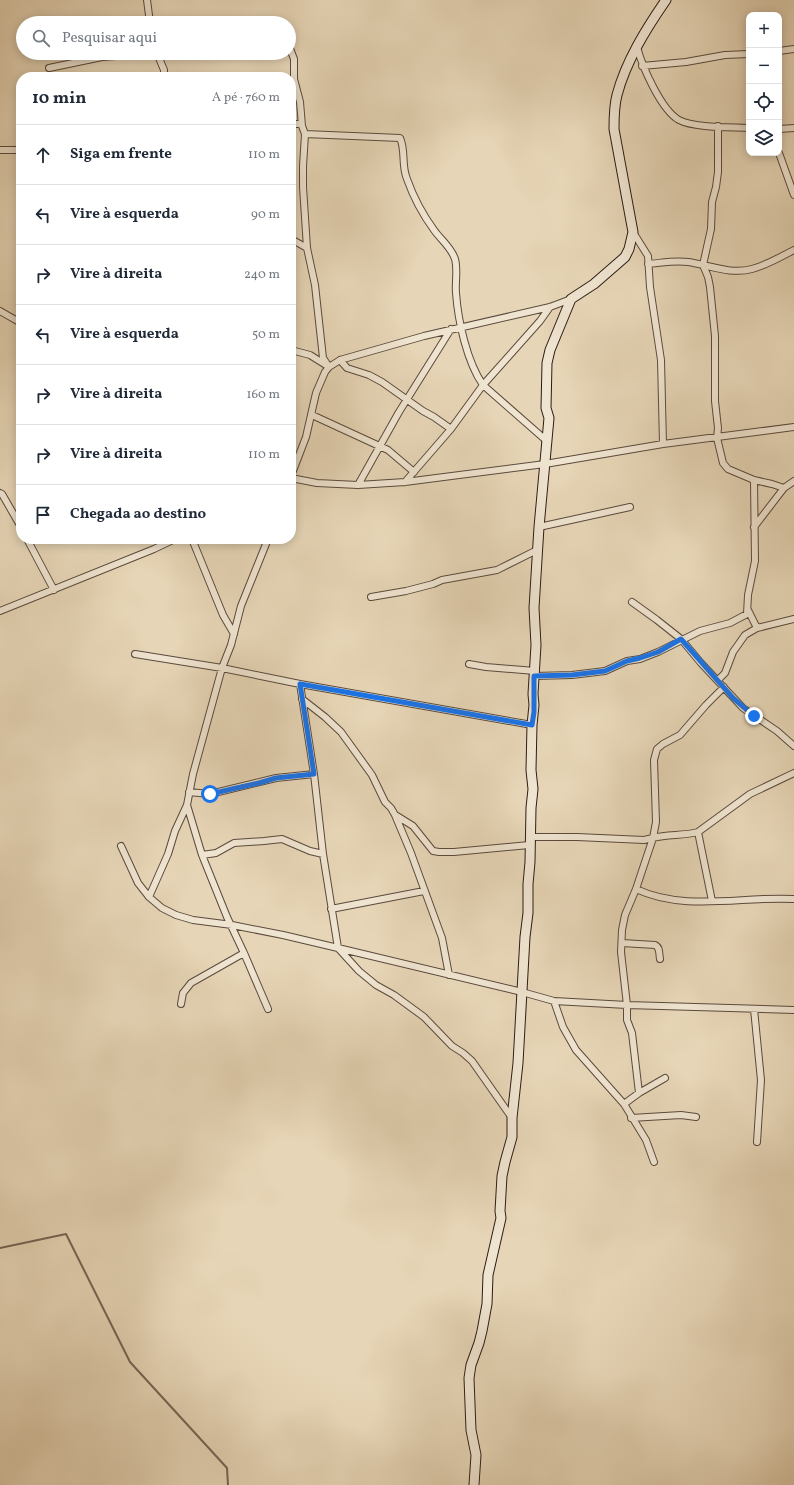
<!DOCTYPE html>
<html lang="pt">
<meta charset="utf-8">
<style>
:root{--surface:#fff;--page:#f2f2f3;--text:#1f2937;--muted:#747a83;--line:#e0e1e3}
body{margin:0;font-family:Vollkorn,serif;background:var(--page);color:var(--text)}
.controls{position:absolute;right:12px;top:12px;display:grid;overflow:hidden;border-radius:8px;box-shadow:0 2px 10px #0003}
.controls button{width:36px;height:36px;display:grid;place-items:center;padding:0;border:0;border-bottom:1px solid var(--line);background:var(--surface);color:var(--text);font:20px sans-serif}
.stop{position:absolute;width:12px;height:12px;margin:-9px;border:3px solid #1a73e8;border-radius:50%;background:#fff}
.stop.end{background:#1a73e8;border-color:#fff;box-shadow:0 1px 4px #0008}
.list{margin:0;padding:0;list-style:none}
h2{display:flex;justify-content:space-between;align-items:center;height:52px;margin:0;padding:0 16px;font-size:17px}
h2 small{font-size:13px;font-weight:400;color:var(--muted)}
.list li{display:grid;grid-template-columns:26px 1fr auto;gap:12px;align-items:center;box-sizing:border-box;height:60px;padding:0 16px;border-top:1px solid var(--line)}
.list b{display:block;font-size:15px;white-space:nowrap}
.list em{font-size:13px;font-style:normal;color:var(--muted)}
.icon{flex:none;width:22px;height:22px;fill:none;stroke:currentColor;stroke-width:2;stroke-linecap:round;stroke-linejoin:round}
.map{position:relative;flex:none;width:794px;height:1485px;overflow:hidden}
.search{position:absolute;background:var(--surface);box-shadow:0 2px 10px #0003;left:16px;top:16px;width:280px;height:44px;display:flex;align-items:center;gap:10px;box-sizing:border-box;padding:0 14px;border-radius:22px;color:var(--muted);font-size:15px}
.panel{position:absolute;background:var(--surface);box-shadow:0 2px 10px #0003;left:16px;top:72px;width:280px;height:472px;border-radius:16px}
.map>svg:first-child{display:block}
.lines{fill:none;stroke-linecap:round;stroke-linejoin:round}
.stream{stroke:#766555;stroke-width:2}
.street-casing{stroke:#5a4a3d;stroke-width:8}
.secondary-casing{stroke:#2c1c15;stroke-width:11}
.street{stroke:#efe4d0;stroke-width:6}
.secondary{stroke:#efe4d0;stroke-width:9}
.route{stroke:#1a73e8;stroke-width:5}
</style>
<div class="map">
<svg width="794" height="1485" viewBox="0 0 794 1485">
<rect width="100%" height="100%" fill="#e6d5b6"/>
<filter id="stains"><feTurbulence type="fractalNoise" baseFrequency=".005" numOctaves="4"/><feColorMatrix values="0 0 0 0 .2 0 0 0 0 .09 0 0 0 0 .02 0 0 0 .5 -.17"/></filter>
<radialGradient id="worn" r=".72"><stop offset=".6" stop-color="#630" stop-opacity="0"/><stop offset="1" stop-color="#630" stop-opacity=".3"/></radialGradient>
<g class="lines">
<path class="stream" d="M0 1248 66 1234 130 1362 227 1468 228 1485"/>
<defs>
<path id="street" d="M147 0 150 23
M289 46 294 59V79L300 102 302 126 305 134 303 166V187L307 248 315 285 323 358 329 367
M637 47C642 66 661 110 679 120 694 128 731 127 749 128
M779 51 794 49
M157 53 164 70V77
M642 66 686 62 725 55 749 54
M49 68 102 57 155 53
M291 124H301
M718 126V172L716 187 712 202 711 229 703 265 708 277 710 287 715 336V401L718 428 717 438 723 463 728 469 754 480 772 484 784 488
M779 129 794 128
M305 134 400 138C406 151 401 165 407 179 413 196 423 215 434 230 441 240 451 247 455 259 458 270 455 282 456 293 458 321 467 362 483 385L548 442
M0 150H21
M779 153 794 195
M633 232 648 256 650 287 661 360 663 444
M291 239 307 248
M648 264C661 263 675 260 688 262 709 265 731 275 752 269 767 265 780 257 794 250
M0 311 21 323
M291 350 310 355 326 365
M340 360 347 368 369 375 382 382 423 411 434 417 451 429
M312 415 388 450 414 472
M291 476 306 437 316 393 325 372 329 367 340 360 424 336 550 307 571 299
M291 478 317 483 358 485 405 482 545 464 663 444 794 427
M405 482 451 429 483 385 540 321 550 307
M358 485 399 412 451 329
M0 493 2 494 21 527
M539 527 630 507
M754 527 784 488 794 481
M27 539 54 590
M192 539 223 615 234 634
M371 597 406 591 433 584 442 580 497 570 537 550
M632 602 657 620 681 639 701 663 743 708 777 731 794 746
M748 610 757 628
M0 611 154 549 175 539
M135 654 222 668 300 684 532 725
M469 664 486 667 535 671
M535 676 572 675 605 671 627 661 640 659 658 652 700 631 730 623 747 614 748 595 755 561 754 480
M718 680 725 673 733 652 745 635 757 628 794 619
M300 684 314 774 323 854 338 948 522 992 554 1001 627 1005 794 1010
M302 699 325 717 341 732 372 775 385 802 391 808 395 815 411 853 442 938 449 975
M189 792 210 794 276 778 314 774
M397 816 413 826 433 851 439 852H454L529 845
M698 832 712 901
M530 837H577L644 840 653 838 636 889 625 915 622 930 621 952 627 1005V1020L632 1033 639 1093 624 1104
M653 838 656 822 654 760 657 749 663 744 680 735 706 705 724 687
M653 838C668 834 683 836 698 832L750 794 794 773
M121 846 138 883 149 897 162 908 176 915 193 920 232 925 283 935 338 948 359 971 376 985 394 995 424 1017 452 1046 463 1053 472 1061 512 1118
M202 855 216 853 234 843 264 841 282 839 310 851 323 854
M636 889C685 912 742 896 794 899
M149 897 168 854 175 831 187 805 193 774 222 668 231 645 241 606 268 539
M331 909 424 891
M622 943 655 945C660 947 659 953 660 959
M244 953 268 1009
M554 1001 563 1027 576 1050 624 1104 646 1140 654 1162
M181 1004 183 993 191 983 244 953 227 917 202 855 187 805
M754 1009 761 1080 757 1142
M639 1093 665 1078
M631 1118 681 1115 696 1117"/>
<path id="secondary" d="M474 1485 476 1455 471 1430 469 1378 471 1365 479 1343 482 1331 487 1304 488 1275 501 1218 500 1211 502 1176 505 1162 512 1137V1118L518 1063 525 937 528 913V884L530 862 531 808 533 789 531 770 532 725 534 705 533 694 536 645 534 608 539 527 549 418 546 408 547 363 550 350 571 299 594 284 625 257 629 249 633 232 614 129C614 117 614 106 617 95 626 61 646 29 666 0"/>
</defs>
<use href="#street" class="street-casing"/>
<use href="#secondary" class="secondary-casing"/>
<use href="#street" class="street"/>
<use href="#secondary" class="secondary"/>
</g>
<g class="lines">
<path class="route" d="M210 794 259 783 276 778 314 774 300 684 532 725 534 712V676L572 675 605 671 627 661 640 658 658 652 681 639 733 698 754 716"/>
</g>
<rect width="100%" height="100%" filter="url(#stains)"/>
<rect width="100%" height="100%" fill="url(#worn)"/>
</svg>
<div class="controls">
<button>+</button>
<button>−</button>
<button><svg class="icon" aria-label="locate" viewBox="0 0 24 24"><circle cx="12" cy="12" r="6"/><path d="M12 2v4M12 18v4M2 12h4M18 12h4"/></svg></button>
<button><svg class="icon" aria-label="layers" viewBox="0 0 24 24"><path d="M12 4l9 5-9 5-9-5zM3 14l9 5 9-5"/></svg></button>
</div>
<div class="stop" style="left:210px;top:794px"></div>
<div class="stop end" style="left:754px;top:716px"></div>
<div class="search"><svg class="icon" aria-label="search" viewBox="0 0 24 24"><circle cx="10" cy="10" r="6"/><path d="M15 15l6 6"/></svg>Pesquisar aqui</div>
<section class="panel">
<h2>10 min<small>A pé · 760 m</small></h2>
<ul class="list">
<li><svg class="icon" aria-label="ahead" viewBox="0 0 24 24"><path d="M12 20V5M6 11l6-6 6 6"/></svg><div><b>Siga em frente</b></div><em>110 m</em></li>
<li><svg class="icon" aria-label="left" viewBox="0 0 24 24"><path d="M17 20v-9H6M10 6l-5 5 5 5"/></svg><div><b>Vire à esquerda</b></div><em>90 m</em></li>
<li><svg class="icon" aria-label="right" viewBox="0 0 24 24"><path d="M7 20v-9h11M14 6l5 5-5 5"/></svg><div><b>Vire à direita</b></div><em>240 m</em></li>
<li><svg class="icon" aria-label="left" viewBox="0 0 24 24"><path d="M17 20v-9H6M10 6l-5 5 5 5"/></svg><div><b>Vire à esquerda</b></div><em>50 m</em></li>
<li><svg class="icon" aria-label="right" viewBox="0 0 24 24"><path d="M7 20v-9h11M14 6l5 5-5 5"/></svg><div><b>Vire à direita</b></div><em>160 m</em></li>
<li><svg class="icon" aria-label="right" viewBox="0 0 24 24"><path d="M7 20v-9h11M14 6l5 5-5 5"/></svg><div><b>Vire à direita</b></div><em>110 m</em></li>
<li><svg class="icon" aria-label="arrive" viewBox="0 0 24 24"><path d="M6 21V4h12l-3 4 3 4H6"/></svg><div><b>Chegada ao destino</b></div></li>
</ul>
</section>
</div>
